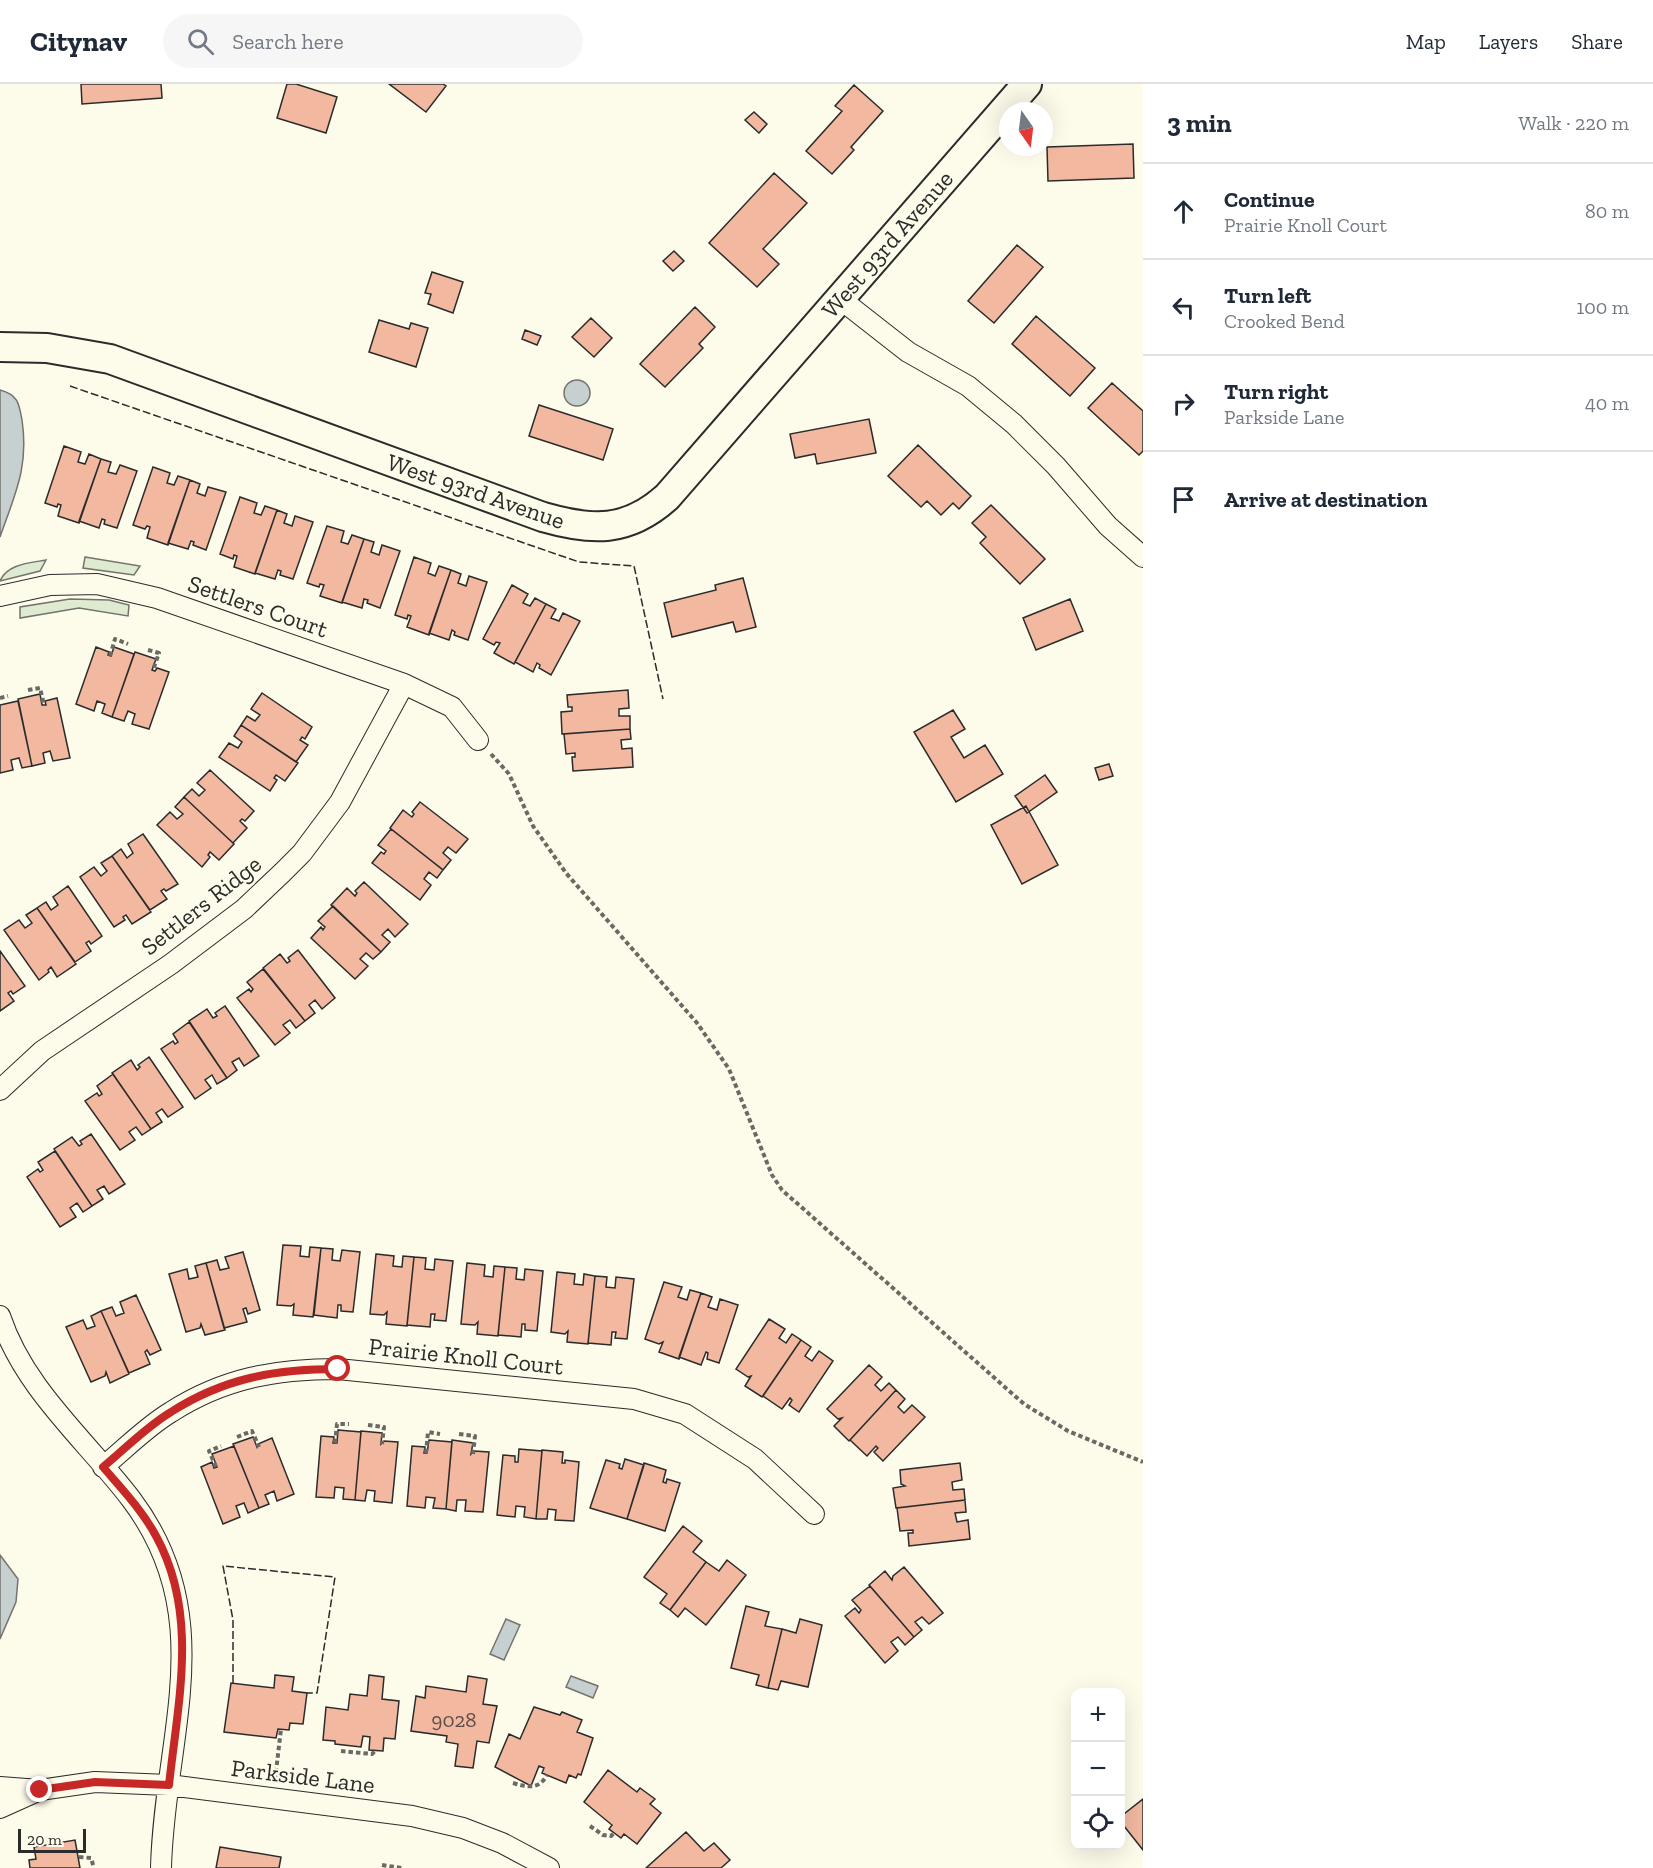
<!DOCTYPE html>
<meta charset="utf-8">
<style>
:root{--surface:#fff;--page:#f6f6f7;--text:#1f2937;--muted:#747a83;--line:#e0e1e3}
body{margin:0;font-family:"Zilla Slab",serif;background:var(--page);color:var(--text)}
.controls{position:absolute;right:18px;bottom:18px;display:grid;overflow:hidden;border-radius:12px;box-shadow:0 6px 24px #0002}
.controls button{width:54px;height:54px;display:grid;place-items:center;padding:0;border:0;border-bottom:2px solid var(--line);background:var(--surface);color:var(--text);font:30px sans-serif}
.compass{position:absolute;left:999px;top:18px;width:54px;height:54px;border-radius:50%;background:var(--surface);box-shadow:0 6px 24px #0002;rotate:166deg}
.scale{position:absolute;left:18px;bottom:15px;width:68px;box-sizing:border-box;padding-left:6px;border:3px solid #2b2b2b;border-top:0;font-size:16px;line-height:21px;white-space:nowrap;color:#2b2b2b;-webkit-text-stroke:4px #fdfbea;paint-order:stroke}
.stop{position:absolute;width:18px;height:18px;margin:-14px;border:4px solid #c62828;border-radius:50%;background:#fff}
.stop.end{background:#c62828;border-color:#fff;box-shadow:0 2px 6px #0008}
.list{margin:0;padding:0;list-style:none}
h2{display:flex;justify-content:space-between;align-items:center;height:78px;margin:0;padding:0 24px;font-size:26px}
h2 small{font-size:20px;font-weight:400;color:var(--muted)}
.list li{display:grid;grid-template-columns:39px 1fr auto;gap:18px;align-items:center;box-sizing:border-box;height:96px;padding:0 24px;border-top:2px solid var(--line)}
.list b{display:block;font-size:22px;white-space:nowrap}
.list p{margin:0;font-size:20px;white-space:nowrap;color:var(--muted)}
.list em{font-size:20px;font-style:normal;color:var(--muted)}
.icon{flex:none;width:33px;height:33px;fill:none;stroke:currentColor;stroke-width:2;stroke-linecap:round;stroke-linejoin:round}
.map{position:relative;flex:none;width:1143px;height:1784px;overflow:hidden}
header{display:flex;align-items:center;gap:36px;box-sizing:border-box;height:84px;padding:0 30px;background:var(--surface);border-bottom:2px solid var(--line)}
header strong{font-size:28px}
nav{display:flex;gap:33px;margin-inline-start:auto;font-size:21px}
.search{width:420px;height:54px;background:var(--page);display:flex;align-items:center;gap:15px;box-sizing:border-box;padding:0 21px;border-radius:33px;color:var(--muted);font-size:22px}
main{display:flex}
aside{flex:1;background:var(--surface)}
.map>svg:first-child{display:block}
.green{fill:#deebd1;stroke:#74746e;stroke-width:1.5}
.water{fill:#c7d0d0;stroke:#74746e;stroke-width:1.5}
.building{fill:#f2b8a0;stroke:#2b2b2b;stroke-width:1.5}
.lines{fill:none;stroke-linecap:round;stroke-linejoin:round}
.street-casing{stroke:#2b2b2b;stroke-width:22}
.secondary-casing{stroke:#2b2b2b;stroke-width:32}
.path{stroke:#6a6964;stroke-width:4;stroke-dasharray:4.5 3;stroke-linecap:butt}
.street{stroke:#fdfbea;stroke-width:20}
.secondary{stroke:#fdfbea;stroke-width:28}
.fence{stroke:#2b2b2b;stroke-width:1.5;stroke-dasharray:8 3;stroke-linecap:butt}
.route{stroke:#c62828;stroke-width:8}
.labels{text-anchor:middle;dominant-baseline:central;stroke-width:4.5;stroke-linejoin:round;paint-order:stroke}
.number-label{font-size:21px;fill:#5d4e48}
.street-label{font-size:24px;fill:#2b2b2b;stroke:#fdfbea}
</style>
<header>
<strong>Citynav</strong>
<div class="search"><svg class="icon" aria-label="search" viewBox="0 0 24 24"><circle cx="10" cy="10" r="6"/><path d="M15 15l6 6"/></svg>Search here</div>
<nav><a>Map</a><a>Layers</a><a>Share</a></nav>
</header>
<main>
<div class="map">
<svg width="1143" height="1784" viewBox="0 0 1143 1784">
<rect width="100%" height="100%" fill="#fdfbea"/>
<path class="green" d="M85 473 140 482 134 491 83 484Z
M46 476 40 487 0 497C7 480 29 479 46 476Z
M70 515 109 516 129 521 128 532 79 524 20 534V523Z"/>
<path class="water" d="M564 309a13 13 0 1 1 26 0a13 13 0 1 1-26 0Z
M0 306C18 311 19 319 22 336 29 383 15 410 0 453Z
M0 1471 18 1495 16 1518 0 1555Z
M506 1535 520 1541 504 1576 490 1570Z
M571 1592 598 1602 593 1614 566 1603Z"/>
<path class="building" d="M81 0H161L162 14 82 20Z
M287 0H296L337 13 326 49 277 34Z
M389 0H443L446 2 426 28Z
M854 1 883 27 851 63 854 66 832 90 806 67 842 27 835 22Z
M754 28 767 40 759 49 745 36Z
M1133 60 1134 94 1048 97 1047 63Z
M774 89 807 119 763 165 779 180 757 203 709 159Z
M1017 161 1043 183 994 239 968 217Z
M674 167 684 177 673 187 663 177Z
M432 188 463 198 453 229 428 220 431 210 425 209Z
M695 223 715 243 699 260 703 264 665 303 640 280Z
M1036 232 1095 284 1070 312 1012 260Z
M591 234 612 254 594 273 572 253Z
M379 236 409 245 411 239 428 244 416 283 369 268Z
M525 246 541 252 537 261 522 255Z
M1112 299 1143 327V367L1139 371 1088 324Z
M539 321 613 345 603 376 529 352Z
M869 335 876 369 817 380 815 370 795 374 790 350Z
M918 361 971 412 959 425 953 419 941 431 927 417 921 423 888 392Z
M64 362 81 368 78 378 85 380 89 370 101 375 79 439 58 432 61 421 58 420 57 423 45 419Z
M101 375 111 378 108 388 116 390 120 381 137 387 117 444 104 440 105 436 102 435 99 444 79 437Z
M153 383 170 389 167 399 174 401 178 392 190 396 168 461 147 454 150 443 147 442 145 445 133 441Z
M190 396 200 400 197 409 205 412 208 403 226 408 206 466 193 461 194 458 191 457 188 465 168 459Z
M240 413 257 419 254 429 261 431 265 422 277 426 255 490 234 483 237 472 234 471 233 475 220 470Z
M991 421 1045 475 1020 500 980 459 986 453 972 439Z
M277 426 287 430 284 439 292 442 295 432 313 438 293 495 280 491 281 487 278 486 275 495 255 489Z
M327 442 344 447 341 458 348 460 352 451 364 455 342 519 320 512 324 501 320 500 319 503 307 499Z
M364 455 374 458 371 468 379 471 382 461 400 467 380 524 367 519 368 516 364 515 362 524 342 518Z
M414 473 431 479 428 489 435 492 439 482 451 486 429 551 407 543 411 532 408 531 407 535 395 531Z
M451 486 461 490 458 499 466 502 469 492 487 498 468 556 454 551 455 548 452 546 449 556 429 549Z
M743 494 756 543 736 548 733 538 672 553 664 519 716 506 715 501Z
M512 501 528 510 523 519 530 522 535 514 546 520 514 580 494 569 500 559 496 558 494 561 483 555Z
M1070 515 1083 547 1036 566 1023 534Z
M546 520 556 525 551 534 559 537 563 529 580 537 551 591 539 584 540 581 537 579 533 588 515 578Z
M96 563 109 568 108 571 111 572 114 563 134 570 112 633 102 629 105 620 97 617 94 627 76 620Z
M135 568 156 575 152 586 155 587 157 584 169 588 149 645 132 640 135 630 128 627 124 637 112 633Z
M628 606 629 624 619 625V632H630V645L562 650 561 628 572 627V623H568L567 611Z
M262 609 312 643 305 655 302 653 300 656 308 661 296 678 241 641 247 632 255 637 260 631 251 625Z
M40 610 42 621H46L45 617 57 614 70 674 53 677 50 667 43 669 45 679 32 682 18 615Z
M18 617 32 682 22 684 19 674 11 676 13 686 0 689V621Z
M953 626 965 645 951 653 964 674 985 661 1003 690 956 718 914 648Z
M241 641 298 679 285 697 276 691 274 694 277 696 270 707 219 673 229 659 238 664 242 658 234 652Z
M630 645 631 655 621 656 622 665 632 664 633 683 573 687 572 673H575V669L566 670 564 650Z
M1109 680 1113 692 1099 696 1095 684Z
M210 686 254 727 245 737 242 735 240 737 247 744 233 759 184 713 192 705 199 712 205 706 197 699Z
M1045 691 1057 708 1027 729 1015 712Z
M184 713 234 760 219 776 210 768 208 771 210 773 202 783 157 741 170 728 177 735 183 730 175 723Z
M420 718 468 755 456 769 448 763 443 769 451 776 443 786 390 744 403 726 412 733 414 730 412 728Z
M1026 722 1058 781 1022 800 991 741Z
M391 745 443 786 437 794 429 788 424 795 431 801 420 816 372 779 381 768 384 770 386 767 378 761Z
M143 750 178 800 166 807 164 805 161 807 167 815 150 826 112 772 121 765 127 774 133 769 128 760Z
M112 772 151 828 132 840 126 831 123 833 125 836 114 843 80 793 94 783 101 792 107 787 101 779Z
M364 798 408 840 395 853 388 845 382 851 390 858 381 868 331 821 347 804 355 812 357 809 355 807Z
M68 802 102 852 91 860 89 857 86 859 91 867 75 878 37 824 46 818 51 826 58 821 53 813Z
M333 822 381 868 373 875 366 869 360 875 368 882 355 895 311 854 321 843 323 846 325 843 318 837Z
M37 824 76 880 57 893 51 883 48 886 49 888 39 896 4 846 19 836 25 844 32 839 26 831Z
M298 866 335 914 322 925 315 916 309 921 315 929 305 937 263 884 280 870 287 879 290 877 288 874Z
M0 867 25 902 13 910 11 907 8 909 14 917 0 927Z
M263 885 305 937 296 944 290 936 283 941 290 949 275 961 237 914 249 905 251 908 253 905 247 898Z
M225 922 259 972 244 982 239 974 232 978 237 986 227 994 189 937 207 925 213 934 217 932 215 929Z
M189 938 227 994 217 1000 212 991 205 996 211 1004 195 1015 161 965 173 957 175 960 178 958 173 950Z
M149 973 183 1023 168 1033 162 1025 156 1029 162 1038 151 1045 112 989 131 976 137 986 140 983 138 981Z
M113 990 151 1045 142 1051 136 1043 129 1048 135 1056 120 1066 85 1017 97 1009 99 1012 102 1010 97 1002Z
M91 1050 125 1100 109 1110 104 1102 97 1106 103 1115 92 1122 54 1065 72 1053 79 1062 82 1060 80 1057Z
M55 1067 92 1122 83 1128 77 1119 70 1124 76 1133 60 1143 27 1093 38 1085 40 1088 43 1086 38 1078Z
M283 1161 301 1162 300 1172 309 1173 310 1163 321 1164 313 1233 293 1231 294 1220 291 1222 277 1221Z
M321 1164 333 1165 332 1176 340 1177 342 1166 360 1168 353 1228 341 1227V1221H338L337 1234 314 1231Z
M243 1168 260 1226 248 1230 246 1224 243 1225 247 1238 224 1244 206 1179 217 1176 220 1186 229 1184 225 1173Z
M376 1170 394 1172 393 1182 402 1183 403 1172 414 1173 407 1242 386 1240 387 1228 384 1231 370 1230Z
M414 1173 426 1174 425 1185 434 1186 435 1175 453 1177 446 1237 434 1236 435 1230H431L430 1243 407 1241Z
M206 1179 225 1246 205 1251 201 1240 200 1244 186 1248 169 1190 187 1185 189 1195 198 1193 195 1182Z
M467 1179 485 1181 484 1192 493 1193 494 1182 505 1183 498 1252 477 1250 478 1238 475 1241 461 1240Z
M505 1183 517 1184 516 1195 524 1196 525 1185 543 1187 537 1247 525 1246V1240H522L521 1253 498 1251Z
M557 1188 575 1190 574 1200 583 1201 584 1190 595 1192 588 1260 567 1258 568 1247 565 1250 551 1248Z
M595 1192 607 1193 606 1203 615 1204 616 1193 634 1195 627 1255 615 1254 616 1248H612L611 1261 588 1259Z
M664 1198 682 1203 678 1213 687 1216 690 1206 701 1209 679 1275 659 1268 663 1258 659 1260 645 1255Z
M701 1209 712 1213 708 1223 717 1226 720 1215 738 1221 719 1279 707 1275 708 1269 706 1268 701 1281 679 1273Z
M136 1211 161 1266 150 1271 147 1266 145 1268 150 1280 129 1289 101 1227 112 1223 116 1232 124 1229 120 1218Z
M101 1227 129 1290 110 1299 106 1288 105 1292 91 1298 66 1243 83 1236 87 1245 95 1242 91 1232Z
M769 1235 785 1245 779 1254 786 1259 792 1250 801 1256 762 1313 745 1302 751 1292 748 1293 736 1285Z
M801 1256 811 1263 805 1272 812 1277 819 1267 833 1277 799 1328 789 1321 792 1316 790 1314 782 1325 763 1312Z
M869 1281 882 1293 875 1301 881 1307 889 1299 896 1306 849 1357 834 1342 842 1334 838 1335 827 1325Z
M896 1306 905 1315 898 1323 904 1329 912 1321 925 1333 883 1377 874 1368 878 1364 876 1362 867 1372 850 1356Z
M338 1346 361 1348 355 1416 343 1415 344 1404 335 1403 334 1414 316 1413 321 1352 334 1353 333 1359H337Z
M361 1347 382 1349 381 1360 384 1357 398 1358 392 1419 374 1417 375 1407 367 1406 365 1417 355 1416Z
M253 1353 257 1363 258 1360 272 1354 294 1410 277 1417 274 1407 265 1411 269 1420 259 1424 233 1360Z
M429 1356 452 1358 446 1425 433 1424 435 1414 426 1413 425 1424 407 1422 412 1362 425 1363 424 1369H427Z
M452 1356 473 1359 471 1370 474 1367 489 1368 483 1428 465 1427 466 1416H457L456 1427 446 1425Z
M234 1362 259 1424 248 1429 244 1419 236 1422 240 1433 223 1440 201 1383 212 1378 214 1384 217 1383 212 1370Z
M519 1365 542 1367 536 1435 524 1433 525 1423 516 1422 515 1433 497 1431 503 1371 515 1372V1378H518Z
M542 1366 563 1368 562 1379H565V1376L579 1378 574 1437 555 1436 556 1426 548 1425 547 1435H536Z
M625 1375 644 1381 627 1435 590 1424 606 1376 620 1380 619 1384 622 1385Z
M644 1379 666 1386 663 1398 666 1399 667 1395 680 1399 665 1447 627 1435Z
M960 1379 962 1396 952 1398 953 1406 964 1405 965 1416 896 1424 893 1404 905 1402 901 1400 900 1386Z
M965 1416 966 1428 955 1429 957 1438 968 1436 970 1455 909 1462 908 1449H913V1446L900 1447 897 1424Z
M683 1442 702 1457 693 1468 706 1478 670 1526 660 1519 667 1510 644 1493Z
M727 1476 746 1491 706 1541 685 1524 678 1533 670 1526 706 1478 719 1487Z
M904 1483 943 1529 929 1540 922 1533 915 1538 922 1546 914 1553 869 1501 885 1487 892 1496 893 1492Z
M870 1502 914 1553 905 1561 898 1553 891 1558 898 1567 885 1579 845 1532 855 1524 859 1529 861 1526 852 1516Z
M746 1522 769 1528 765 1542 782 1545 768 1604 756 1601 759 1591 731 1584Z
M800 1535 822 1541 808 1603 781 1597 778 1606 768 1604 782 1545 796 1549Z
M275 1591 294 1593 292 1607 307 1609 303 1640 290 1639 289 1646 278 1645 276 1654 224 1648 231 1599 274 1604Z
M369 1591 384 1593 382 1615 399 1617 395 1655 384 1654 383 1667 369 1666 370 1653 363 1652 361 1663 335 1660V1657L323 1656 326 1623 348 1626 350 1610 367 1612Z
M468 1592 487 1595 483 1620 497 1622 489 1659 477 1657 473 1684 455 1682 458 1660 446 1658 447 1652 411 1647 416 1612 425 1614 426 1602 466 1608Z
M534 1623 560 1631 562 1628 582 1636 577 1648 593 1654 581 1691 578 1690 576 1694 569 1691 566 1699 542 1689 544 1684 539 1682 531 1702 495 1683 509 1650 520 1655Z
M608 1686 637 1708 640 1704 655 1715 650 1720 661 1729 637 1760 624 1750 621 1754 609 1745 612 1741 584 1718Z
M1143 1715V1766L1120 1737V1733Z
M686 1748 704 1767 714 1759 730 1776 721 1784H646Z
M75 1756 80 1784H30L29 1776 36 1775 34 1763Z
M220 1763 281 1773 279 1784H216Z"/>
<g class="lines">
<defs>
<path id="street" d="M839 214 908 268 968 302 1014 340 1056 382 1108 442 1143 473
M0 512 50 501 97 500 157 514 404 600 452 623 478 656
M0 1006 42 967 171 880 244 825 283 788 302 769 340 718 404 600
M0 1232C24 1305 86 1356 131 1415 221 1534 164 1652 161 1784
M103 1383C125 1365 146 1343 171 1328 224 1294 276 1285 338 1285L634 1315 685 1330 755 1375 814 1430
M0 1703 40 1706 95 1698 169 1701 412 1732 463 1744 502 1759 549 1784
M0 1724 40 1706"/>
<path id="secondary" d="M0 263 47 264 110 275 543 433C592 447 627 449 667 413L1027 0"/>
</defs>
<use href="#street" class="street-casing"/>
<use href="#secondary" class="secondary-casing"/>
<path class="path" d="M148 566 159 569 153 586
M110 572 115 555 128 560
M28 606 40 604 44 621
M0 614 8 612
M491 670 509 690 533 742 566 789 697 939 729 985 772 1091 782 1106 1024 1320 1068 1347 1143 1378
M368 1341 384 1343 382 1360
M459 1350 475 1352 473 1370
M237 1353 252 1347 259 1363
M335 1359 337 1340H349
M426 1369 428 1348 440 1350
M216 1383 209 1367 221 1362
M341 1667 372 1670 375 1667
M275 1696 281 1645
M513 1699C527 1703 539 1706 547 1691
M590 1742 603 1751 611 1752 614 1749
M79 1773 91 1774 94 1784
M382 1781 402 1784"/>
<use href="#street" class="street"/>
<use href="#secondary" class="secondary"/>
<path class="fence" d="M70 302 579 478 634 482 663 615
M233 1599V1536L223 1482 335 1493 317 1609H307"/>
</g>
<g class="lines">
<path class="route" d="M40 1706 95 1698 169 1701C178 1617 199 1530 156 1452 142 1426 122 1405 103 1383 125 1365 146 1343 171 1328 224 1294 276 1285 338 1285"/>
</g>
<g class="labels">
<g class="number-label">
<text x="454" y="1635">9028</text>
</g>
<g class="street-label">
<text transform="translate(887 160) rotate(-49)">West 93rd Avenue</text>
<text transform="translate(476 407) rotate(19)">West 93rd Avenue</text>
<text transform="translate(258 522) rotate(19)">Settlers Court</text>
<text transform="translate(201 821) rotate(-38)">Settlers Ridge</text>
<text transform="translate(466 1272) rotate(6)">Prairie Knoll Court</text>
<text transform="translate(303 1692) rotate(7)">Parkside Lane</text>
</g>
</g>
</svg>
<div class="controls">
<button>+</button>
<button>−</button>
<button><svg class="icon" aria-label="locate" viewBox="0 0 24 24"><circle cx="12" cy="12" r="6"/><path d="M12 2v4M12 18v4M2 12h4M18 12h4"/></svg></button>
</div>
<svg class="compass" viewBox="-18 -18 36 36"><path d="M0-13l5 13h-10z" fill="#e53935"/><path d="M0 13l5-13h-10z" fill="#747a83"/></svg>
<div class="scale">20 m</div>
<div class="stop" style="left:338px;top:1285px"></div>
<div class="stop end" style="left:40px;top:1706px"></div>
</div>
<aside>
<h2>3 min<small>Walk · 220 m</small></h2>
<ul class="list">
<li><svg class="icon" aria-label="ahead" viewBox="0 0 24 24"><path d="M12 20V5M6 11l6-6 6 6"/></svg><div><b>Continue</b><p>Prairie Knoll Court</p></div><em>80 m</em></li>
<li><svg class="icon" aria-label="left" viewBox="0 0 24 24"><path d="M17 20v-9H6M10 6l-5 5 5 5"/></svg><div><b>Turn left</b><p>Crooked Bend</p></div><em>100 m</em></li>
<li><svg class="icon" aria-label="right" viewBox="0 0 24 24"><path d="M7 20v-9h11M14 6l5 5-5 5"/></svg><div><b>Turn right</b><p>Parkside Lane</p></div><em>40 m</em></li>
<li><svg class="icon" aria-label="arrive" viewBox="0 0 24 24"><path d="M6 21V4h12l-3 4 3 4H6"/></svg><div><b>Arrive at destination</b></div></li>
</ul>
</aside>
</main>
